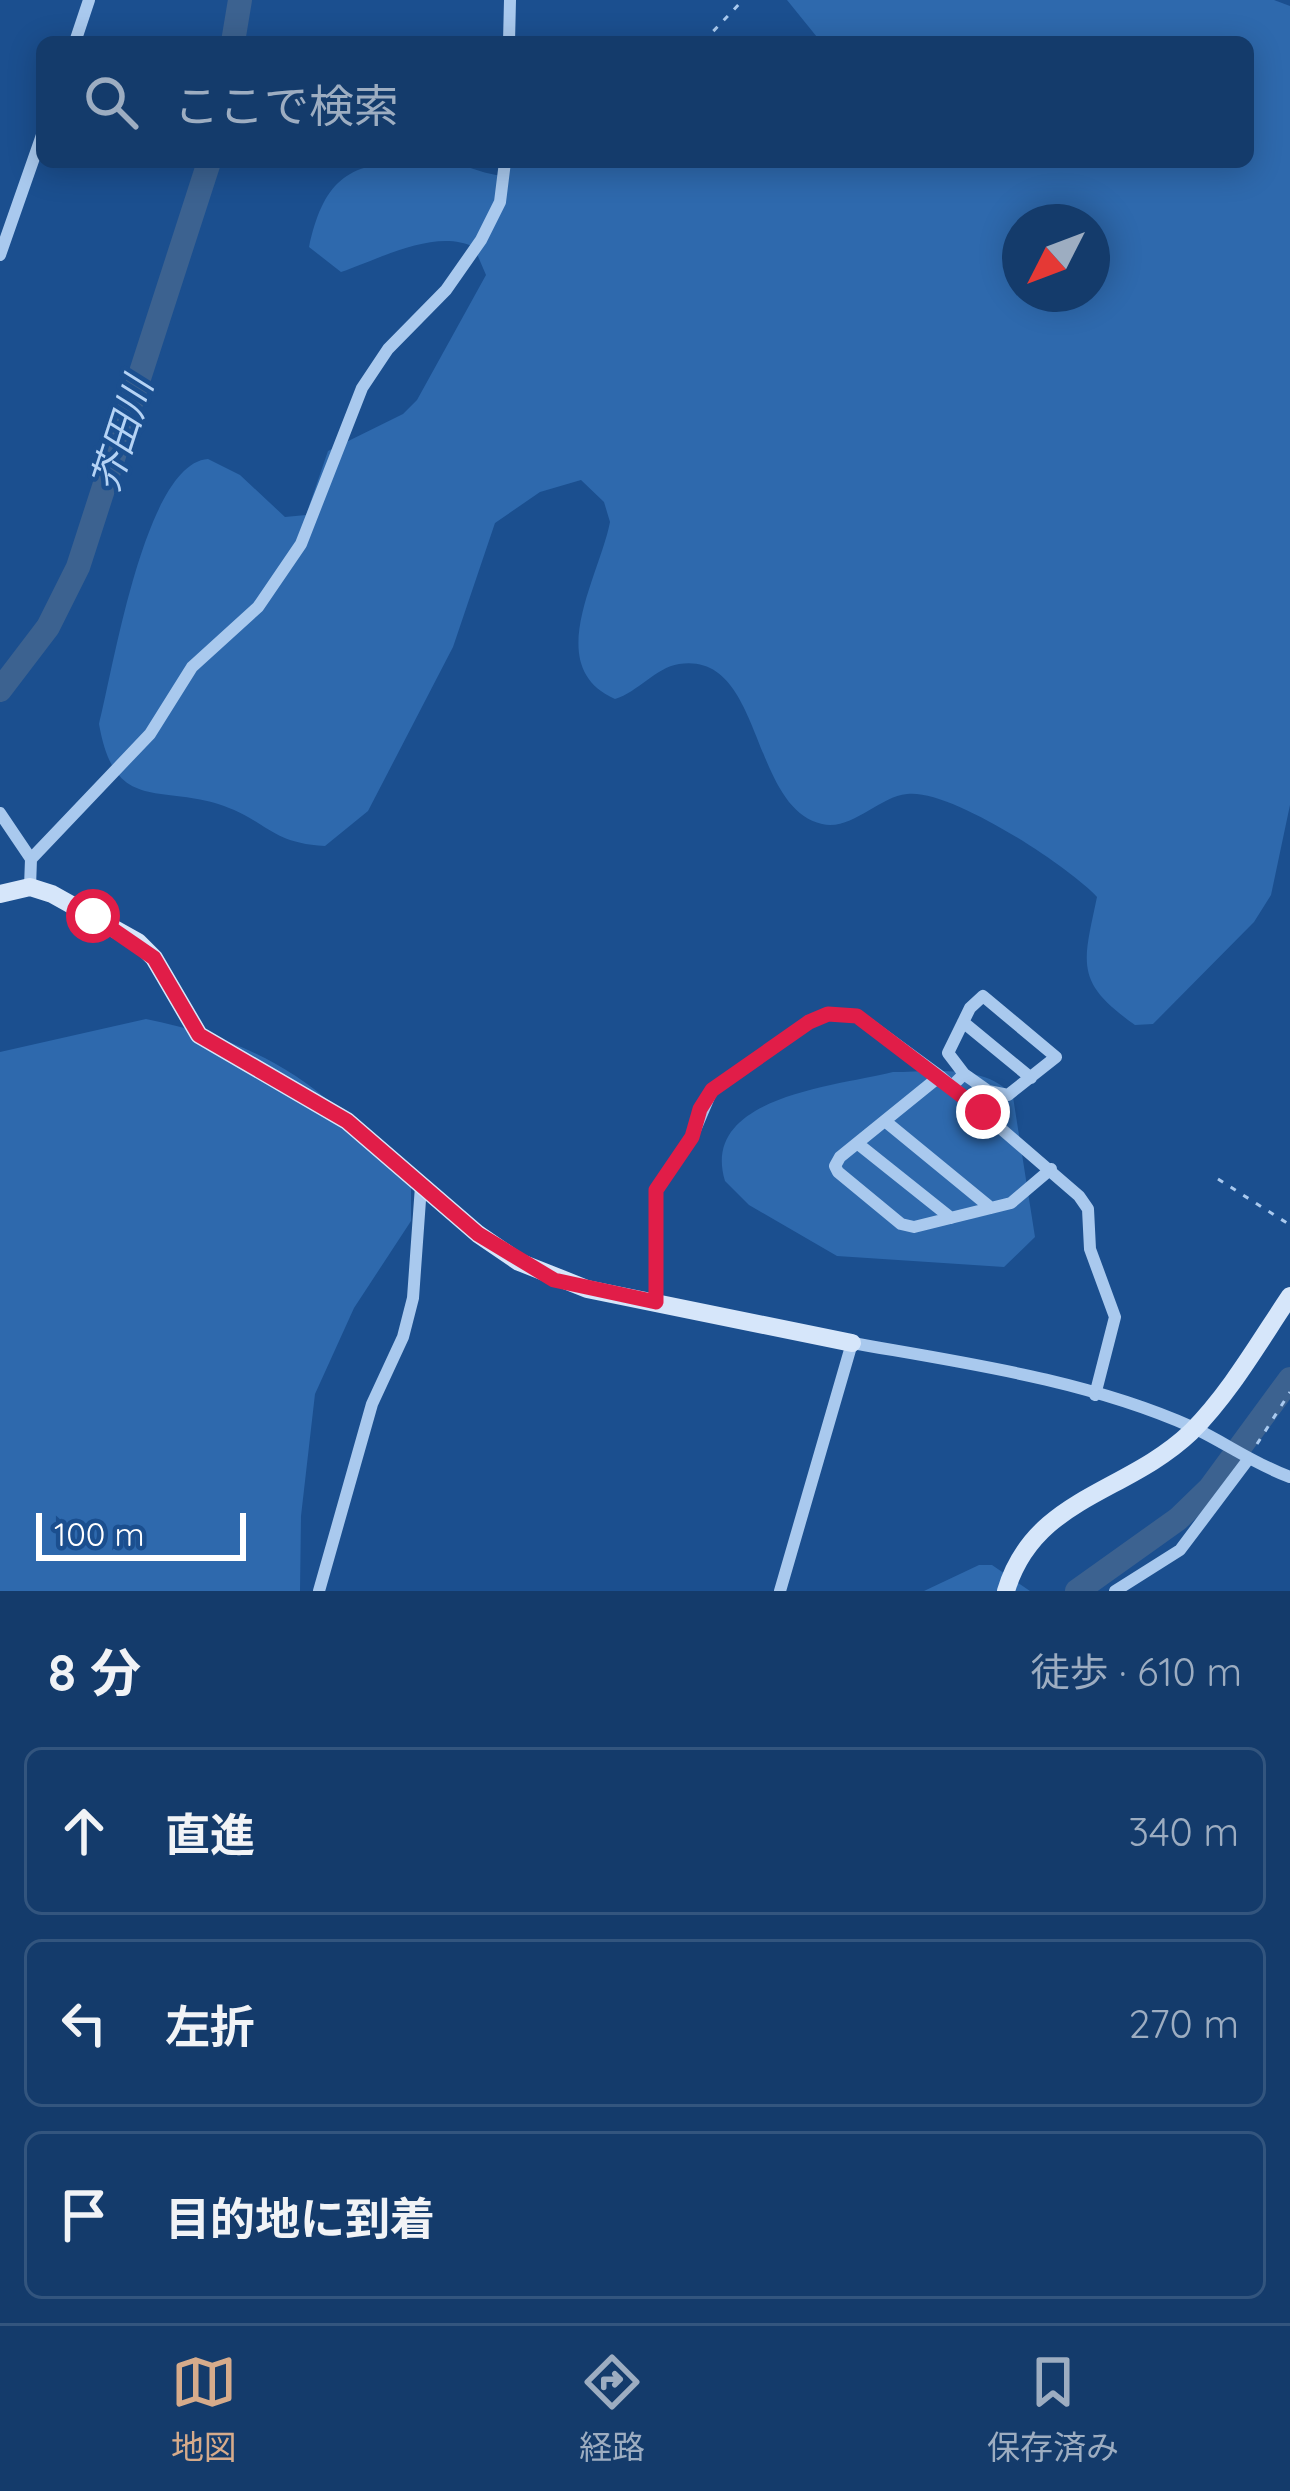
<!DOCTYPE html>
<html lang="ja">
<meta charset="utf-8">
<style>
:root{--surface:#143b6b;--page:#1d4271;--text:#f1f3f6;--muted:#9dadc1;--line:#33557e;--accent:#d6ab8b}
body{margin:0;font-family:Quicksand,"Noto Sans JP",sans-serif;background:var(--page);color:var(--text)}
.compass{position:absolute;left:1002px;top:204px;width:108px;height:108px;border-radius:50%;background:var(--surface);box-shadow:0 6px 30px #0003;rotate:228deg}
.scale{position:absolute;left:36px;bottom:30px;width:210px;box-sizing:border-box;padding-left:12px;border:6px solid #fff;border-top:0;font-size:33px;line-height:42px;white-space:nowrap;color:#fff;-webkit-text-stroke:9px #1b4f8f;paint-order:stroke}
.stop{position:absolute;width:36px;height:36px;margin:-27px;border:9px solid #e11d48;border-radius:50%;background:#fff}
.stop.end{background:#e11d48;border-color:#fff;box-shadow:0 3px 12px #0008}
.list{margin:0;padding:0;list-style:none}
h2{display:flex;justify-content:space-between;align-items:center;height:156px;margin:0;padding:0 48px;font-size:51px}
h2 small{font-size:39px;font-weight:400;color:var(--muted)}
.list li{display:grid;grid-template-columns:78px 1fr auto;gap:36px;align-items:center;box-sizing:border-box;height:168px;margin:0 24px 24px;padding:0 24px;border:3px solid var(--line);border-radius:18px}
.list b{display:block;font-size:45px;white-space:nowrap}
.list em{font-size:39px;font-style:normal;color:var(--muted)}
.icon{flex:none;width:66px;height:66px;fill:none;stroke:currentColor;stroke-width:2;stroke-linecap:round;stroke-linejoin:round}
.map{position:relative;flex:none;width:1290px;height:1591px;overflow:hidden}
.search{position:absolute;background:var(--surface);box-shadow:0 6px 30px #0003;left:36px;right:36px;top:36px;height:132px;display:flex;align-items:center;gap:30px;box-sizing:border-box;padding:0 42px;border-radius:18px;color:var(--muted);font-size:45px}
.sheet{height:732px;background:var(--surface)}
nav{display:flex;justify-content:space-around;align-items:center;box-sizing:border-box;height:168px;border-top:3px solid var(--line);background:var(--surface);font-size:33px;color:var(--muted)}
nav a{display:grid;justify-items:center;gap:6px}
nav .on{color:var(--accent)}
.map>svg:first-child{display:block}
.green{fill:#2e69ad;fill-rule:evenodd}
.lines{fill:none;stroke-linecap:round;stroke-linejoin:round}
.river{stroke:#3c6290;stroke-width:24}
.path{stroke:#a9c9ee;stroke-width:3;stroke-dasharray:6 9;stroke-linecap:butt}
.street{stroke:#a9c9ee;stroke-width:12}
.secondary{stroke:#d6e6fa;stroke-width:18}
.route{stroke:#e11d48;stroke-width:15}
.labels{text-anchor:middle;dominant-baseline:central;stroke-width:9;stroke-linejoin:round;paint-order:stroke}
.water-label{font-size:39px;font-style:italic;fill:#b5d3f5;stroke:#1b4f8f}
</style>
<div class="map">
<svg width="1290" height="1591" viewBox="0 0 1290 1591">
<rect width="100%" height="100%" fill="#1b4f8f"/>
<path class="green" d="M787 0H1274L1290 6V805L1271 895 1254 922 1153 1024 1135 1025C1074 982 1083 964 1097 897 1068 866 950 788 907 794 878 797 852 831 822 824 749 807 764 651 679 664 655 668 638 692 615 699 542 667 599 578 610 522L604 502 581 480 540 492 495 523 453 647 368 811 325 846C271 843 268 822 224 806 160 783 115 815 99 724 113 671 145 463 208 459L240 475 285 517 306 515 328 451 403 414 417 400 486 275 474 247C435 228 380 259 341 272L309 247C323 184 345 162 410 162 425 162 443 160 457 164 472 168 486 174 502 176L513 162H1248V42H821ZM1020 222H1092V294H1020Z
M146 1019C273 1045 327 1088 411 1185V1221L354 1308 315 1394 301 1516 300 1591H0V1052Z
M893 1072C929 1072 989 1063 1013 1097L1035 1237 1004 1267 837 1256 749 1205 725 1181C699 1096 838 1086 893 1072Z
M979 1565H992L1030 1591H924Z"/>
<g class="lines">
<path class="river" d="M233 42 240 0
M0 690 48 627 78 567 209 162
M1077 1591 1178 1519 1210 1488 1290 1379"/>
<path class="path" d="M703 42 743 0
M1218 1179 1290 1225
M1257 1444 1290 1392"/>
<path class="street" d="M75 42 89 0
M509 42 510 0
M0 255 42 135
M0 813 31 859
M30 887 31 859 150 734 192 667 258 607 301 544 362 388 388 349 446 290 481 240 500 202 505 162
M963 1022 1031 1078
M940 1076 840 1157 835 1166 838 1172 901 1224 914 1227 1011 1203 1051 1169
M952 1086 964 1074 988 1091 1008 1095 1056 1057 983 996 970 1008 948 1053 964 1074
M885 1121 991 1208
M857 1143 951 1218
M656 1302V1190L692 1137 712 1090 809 1022 828 1014 858 1016 940 1076 1079 1196 1088 1209 1090 1249 1115 1317 1095 1395
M319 1591 372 1404 403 1337 413 1298 421 1186
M780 1591 852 1343C965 1363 1087 1380 1192 1427 1226 1443 1254 1464 1290 1477
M1115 1591 1180 1550 1247 1461"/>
<path class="secondary" d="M0 894 30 887 52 894 138 942 154 958 199 1035 347 1121 478 1234 519 1262 587 1289 852 1343
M1006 1591C1034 1497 1126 1494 1191 1432 1230 1393 1259 1342 1290 1296"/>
</g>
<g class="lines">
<path class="route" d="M93 916 154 958 199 1035 347 1121 478 1234 554 1280 656 1302V1190L692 1137 700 1109 712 1090 809 1022 828 1014 857 1016 983 1112"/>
</g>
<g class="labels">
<g class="water-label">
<text transform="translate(121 434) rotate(-72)">芥田川</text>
</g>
</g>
</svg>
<svg class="compass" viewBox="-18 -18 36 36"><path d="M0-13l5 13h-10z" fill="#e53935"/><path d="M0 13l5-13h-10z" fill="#9dadc1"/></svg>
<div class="scale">100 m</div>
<div class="stop" style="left:93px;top:916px"></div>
<div class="stop end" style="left:983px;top:1112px"></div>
<div class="search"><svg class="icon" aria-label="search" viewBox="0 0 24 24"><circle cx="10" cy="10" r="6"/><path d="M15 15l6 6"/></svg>ここで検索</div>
</div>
<section class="sheet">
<h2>8 分<small>徒歩 · 610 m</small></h2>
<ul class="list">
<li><svg class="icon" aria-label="ahead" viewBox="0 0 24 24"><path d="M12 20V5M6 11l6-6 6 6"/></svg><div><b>直進</b></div><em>340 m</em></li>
<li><svg class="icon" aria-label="left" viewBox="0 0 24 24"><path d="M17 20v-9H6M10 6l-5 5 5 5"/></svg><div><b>左折</b></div><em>270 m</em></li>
<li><svg class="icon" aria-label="arrive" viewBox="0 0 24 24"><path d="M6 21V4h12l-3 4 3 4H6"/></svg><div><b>目的地に到着</b></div></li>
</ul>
</section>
<nav>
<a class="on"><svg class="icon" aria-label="map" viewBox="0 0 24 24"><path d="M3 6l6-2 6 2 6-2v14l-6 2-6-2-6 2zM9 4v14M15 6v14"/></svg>地図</a>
<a><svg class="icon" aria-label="directions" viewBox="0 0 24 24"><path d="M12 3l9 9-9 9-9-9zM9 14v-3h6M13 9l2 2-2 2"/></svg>経路</a>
<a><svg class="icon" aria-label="saved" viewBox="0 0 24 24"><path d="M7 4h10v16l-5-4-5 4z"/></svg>保存済み</a>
</nav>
